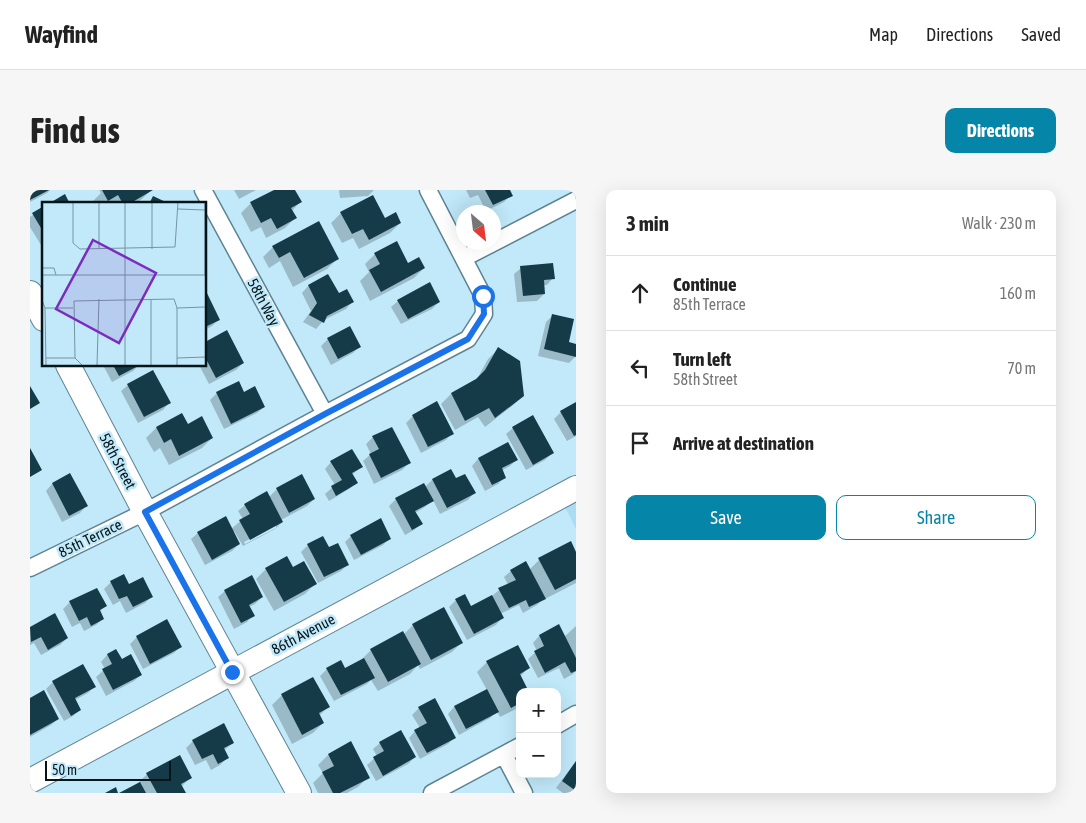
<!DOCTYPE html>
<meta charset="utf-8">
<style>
:root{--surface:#fff;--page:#f6f6f6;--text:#222;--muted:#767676;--line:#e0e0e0;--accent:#0585a8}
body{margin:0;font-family:"Asap Condensed",sans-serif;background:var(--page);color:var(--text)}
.controls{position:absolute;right:15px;bottom:15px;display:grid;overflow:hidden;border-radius:10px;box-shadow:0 5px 20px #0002}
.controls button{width:45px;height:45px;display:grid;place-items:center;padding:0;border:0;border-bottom:1px solid var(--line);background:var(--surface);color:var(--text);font:25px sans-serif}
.compass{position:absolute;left:426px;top:15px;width:45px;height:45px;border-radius:50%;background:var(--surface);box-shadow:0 5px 20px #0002;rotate:152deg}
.scale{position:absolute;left:15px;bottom:12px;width:126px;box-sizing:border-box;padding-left:5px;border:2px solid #06151a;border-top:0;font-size:14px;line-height:18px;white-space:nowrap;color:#06151a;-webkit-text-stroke:4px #c1e9fa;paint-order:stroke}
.stop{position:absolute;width:15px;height:15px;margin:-11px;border:4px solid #1a73e8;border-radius:50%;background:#fff}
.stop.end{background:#1a73e8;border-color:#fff;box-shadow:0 1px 5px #0008}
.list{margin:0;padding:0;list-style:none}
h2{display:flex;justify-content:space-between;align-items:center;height:65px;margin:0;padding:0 20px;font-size:21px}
h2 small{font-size:16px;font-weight:400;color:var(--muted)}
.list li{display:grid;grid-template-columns:32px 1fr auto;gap:15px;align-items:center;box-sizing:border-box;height:75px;padding:0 20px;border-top:1px solid var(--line)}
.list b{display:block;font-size:19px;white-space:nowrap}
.list p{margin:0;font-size:16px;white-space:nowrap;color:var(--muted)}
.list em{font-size:16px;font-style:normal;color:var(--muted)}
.actions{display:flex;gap:10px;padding:15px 20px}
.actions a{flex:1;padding:11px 0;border:1px solid var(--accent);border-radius:10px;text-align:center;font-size:18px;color:var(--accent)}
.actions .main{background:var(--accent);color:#fff}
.icon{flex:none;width:28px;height:28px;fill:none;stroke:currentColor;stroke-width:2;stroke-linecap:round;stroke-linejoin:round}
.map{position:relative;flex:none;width:546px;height:603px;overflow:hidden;border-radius:10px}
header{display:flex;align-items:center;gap:30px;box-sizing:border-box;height:70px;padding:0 25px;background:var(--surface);border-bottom:1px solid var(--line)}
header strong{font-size:24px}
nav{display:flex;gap:28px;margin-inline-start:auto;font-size:18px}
.intro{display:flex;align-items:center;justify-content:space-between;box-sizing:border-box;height:120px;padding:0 30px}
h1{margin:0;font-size:35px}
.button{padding:12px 22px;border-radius:10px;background:var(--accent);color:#fff;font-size:18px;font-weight:700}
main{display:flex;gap:30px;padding:0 30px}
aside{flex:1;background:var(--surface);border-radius:10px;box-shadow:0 5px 20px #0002}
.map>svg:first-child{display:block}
.built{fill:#acdcf1}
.shadow{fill:#0003;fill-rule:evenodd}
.building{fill:#163b48}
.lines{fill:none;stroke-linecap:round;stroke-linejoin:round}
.street-casing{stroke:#5e8493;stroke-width:19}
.secondary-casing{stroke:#5e8493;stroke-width:26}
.street{stroke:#fff;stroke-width:16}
.secondary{stroke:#fff;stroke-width:24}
.route{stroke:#1a73e8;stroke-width:6}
.labels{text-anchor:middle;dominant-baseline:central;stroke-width:5;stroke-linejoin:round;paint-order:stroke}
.street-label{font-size:15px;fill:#06151a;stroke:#c1e9fa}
.inset-road{fill:none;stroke:#7694a0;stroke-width:1}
.view{fill:#7b2cbf;fill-opacity:0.15;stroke:#7b2cbf;stroke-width:2.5}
.inset-edge{fill:none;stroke:#06151a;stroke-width:2.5}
</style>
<header>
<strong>Wayfind</strong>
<nav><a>Map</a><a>Directions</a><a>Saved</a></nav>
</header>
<div class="intro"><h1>Find us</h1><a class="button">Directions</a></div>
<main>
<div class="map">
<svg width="546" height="603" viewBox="0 0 546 603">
<rect width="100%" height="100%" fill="#c1e9fa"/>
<path class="built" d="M546 312V339L535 317Z"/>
<path class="shadow" d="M0 0H20L17 3 0 12Z
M69 0H121L112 9 104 14H64L63 11 71 3Z
M204 0H226L209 9Z
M246 0H264L270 12 262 21 265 28 255 38 236 48 231 37 221 42 211 23 221 13Z
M309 0H344L338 6 310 8Z
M436 0H478L481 5 474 12 456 21 448 5 440 8Z
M14 17V60L0 37V27Z
M311 23 354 29 370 33 360 43 329 59 323 48 312 53 301 33Z
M243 57 307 69 297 79 263 97 250 71 239 78 233 67Z
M345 64 394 78 384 88 340 111 330 91 339 82 335 74Z
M491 78 523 88 517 95H513L514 104 507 111 487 112 484 84Z
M298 86 308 105 322 112 316 119 294 130 286 139 273 132 281 121 272 103 278 96Z
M175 102 189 129 182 136 175 140Z
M368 111 409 112 402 119 371 134 361 117Z
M523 125 537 153 546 166 539 173 508 166 516 132Z
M320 138 329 157 323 163 301 175 291 156 298 149Z
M175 153 213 173 206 180 179 194 169 175H175Z
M468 159 493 206 482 216 455 237 448 227 425 240 411 214 421 204 446 191 458 169Z
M73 175H109L103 181 82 192Z
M208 193 213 203 234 217 227 223 194 239 180 210 187 203Z
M98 195 139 213 133 220 108 233 91 201Z
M546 214V246L537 251 524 229 531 222Z
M152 225 157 235 182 248 172 258 139 275 130 258 124 262 116 248 126 238Z
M383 226 422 243 416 250 391 263 376 233Z
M483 238 522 263 515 270 496 280 476 244Z
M343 247 379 273 372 280 344 294 333 271 341 264 336 254Z
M478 253 486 270 480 276 471 281 475 287 468 294 455 301 442 276 448 269Z
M301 272 331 277 322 285 326 293 319 299 299 311 295 304 305 295 295 279Z
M420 281 425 290 444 303 438 310 410 324 403 310 395 317 385 323 391 334 384 340 375 345 359 316 366 309 395 297 402 290Z
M40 285 56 316 50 323 32 332 16 301 22 294Z
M247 299 284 309 277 316 251 330 252 332 245 339 213 356 204 341 202 342 209 354 202 361 175 375 161 349 168 343 201 339 213 329 208 321 215 315 239 307ZM246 335V338L215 354 214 352Z
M321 346 360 348 353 355 324 370 315 352Z
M278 355 298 359 318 374 311 381 288 393 271 362Z
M546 364V393L515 409 514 408 507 415 493 423 489 415 470 424 472 428 466 435 437 450 419 417 426 410 435 406 441 417 462 406 469 400 478 395 474 387 481 381 499 380 509 370Z
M236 379H263L285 394 275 404 244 421 226 389Z
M94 386 99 396 121 407 115 413 96 423 90 411 83 415 74 399 81 392Z
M67 399 75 416 69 422 73 429 66 435 54 441 50 433 42 437 33 419 40 412Z
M195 401 232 407 225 414 219 417 223 425 217 432 204 439 188 407Z
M24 425 37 448 30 455 11 465 4 453 0 455V438Z
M383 435 432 452 422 462 390 479 388 475 380 484 348 501 341 490 337 494 304 511 290 486 297 479 314 480 331 470 341 460 374 444Z
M528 436 534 447 546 436V481L543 484 534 489 529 478 508 488 498 469 507 461 503 453 509 446Z
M107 447 150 457 144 463 113 479 100 454Z
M86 460 91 471 111 485 104 491 76 506 66 487 75 479 71 472 77 465Z
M457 472 498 478 490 487V517L470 527 467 521 460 528 429 545 418 524 424 517 457 500 447 482Z
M53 476 64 497 58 503 45 510 50 520 43 526 34 531 16 499 23 492Z
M283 489 298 517 289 526 293 533 283 543 262 554 242 515 252 505Z
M0 509 28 529 21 535 0 547Z
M389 518 424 548 418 554 390 569 379 548 385 541 390 538 382 525Z
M163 551 203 553 193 561 197 568 190 575 181 580 176 570 165 575 156 558Z
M350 553 385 567 378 574 346 591 337 575 347 566 343 559Z
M298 565 338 587 328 597 317 603H288L283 593 293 583 288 575Z
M546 571V603H533L526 598Z
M117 584 160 588 151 597 154 603H92L107 594Z"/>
<path class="building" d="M0 0H19L0 10Z
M72 0H123L99 14H93L88 5 78 11Z
M244 0H265L272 12 261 18 267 28 247 39 241 28 231 33 220 12Z
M455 0H480L483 6 463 15Z
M35 4 40 14H18Z
M343 5 355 28 366 22 371 33 339 50 333 39 322 44 310 22Z
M123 6 140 14H119Z
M14 16V43L2 23Z
M289 31 309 69 274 88 260 62 249 68 242 56Z
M367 51 378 73 389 67 395 78 351 102 339 80 350 74 344 63Z
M523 73 525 89 514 90 515 104 493 106 490 76Z
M298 84 309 103 317 99 324 112 297 126 294 133 279 125 287 113 278 95Z
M400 92 410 112 378 129 367 110Z
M175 99 190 130 175 137Z
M522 124 544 129 539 152 546 154V167L514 159Z
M320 136 331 157 308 169 297 148Z
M197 140 214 173 186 188 175 167V152Z
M468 157 490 171 494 206 465 228 459 218 435 231 421 203 446 189 455 180Z
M83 175H110L89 186Z
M123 180 141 213 114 227 97 194Z
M209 191 214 202 225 196 235 217 201 234 186 202Z
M0 196 10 213 0 219Z
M407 211 424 244 398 257 382 225Z
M546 212V245L544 246 530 221Z
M152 223 158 234 172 226 183 248 149 266 141 249 134 253 126 237Z
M503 225 524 263 503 275 482 237Z
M362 237 381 273 351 288 339 264 349 259 342 246Z
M478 252 488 270 472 278 476 288 462 295 448 268Z
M0 258 12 280 0 287Z
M322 259 333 277 322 283 328 293 306 306 301 296 312 290 300 271Z
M421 279 426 288 435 284 446 303 417 318 402 289Z
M40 283 58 316 39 326 22 293Z
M272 284 285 309 259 323 246 298Z
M394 293 404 311 385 321 393 334 382 340 365 308Z
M237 301 253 332 220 350 209 330 220 324 214 314Z
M196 326 210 354 182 370 167 342Z
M351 328 361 349 331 365 320 345Z
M293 346 299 357 308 353 319 375 294 387 277 354Z
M541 351 546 362V389L525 400 508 368Z
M257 366 263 377 274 371 287 394 254 412 235 378Z
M496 371 516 409 499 417 496 410 479 418 468 398 486 390 480 380Z
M94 384 99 394 113 387 123 407 103 417 97 406 89 409 80 391Z
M222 385 233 407 219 415 225 426 211 433 194 400Z
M67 398 77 416 70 420 74 429 61 436 57 427 49 431 39 411Z
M435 404 441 416 462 405 474 428 444 444 425 409Z
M414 417 433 453 401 470 382 434Z
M25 423 38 448 18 460 11 447 1 452 0 437Z
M137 429 152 457 120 474 106 446Z
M529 434 546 468V481L541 483 535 472 515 483 504 461 514 456 509 445Z
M373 441 391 474 358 492 340 459Z
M488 455 500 478 490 484 499 502H490V513L481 518 456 471Z
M86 459 92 469 101 464 112 485 83 500 72 479 82 474 77 464Z
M334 468 345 488 311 505 296 478 311 470 315 478Z
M53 474 66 497 45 508 51 520 41 526 22 491Z
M283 487 300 517 289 523 294 533 272 545 251 504Z
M457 499 469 522 436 539 424 516Z
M14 500 29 529 0 545V508Z
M405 508 426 548 397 563 384 540 397 533 388 517Z
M194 533 204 553 194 558 199 568 188 574 183 564 172 569 162 550Z
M371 540 386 567 353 586 343 567 354 561 349 552Z
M321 551 340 588 310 603H303L292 582 304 576 298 564Z
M150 565 162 588 151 594 156 603H127L116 583Z
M546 571V601L532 591Z
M110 592 116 603H89Z
M86 597 88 603H75Z"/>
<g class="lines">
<defs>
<path id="street" d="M173 0 295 224
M434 68 546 10
M0 378 115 322 295 224 438 149 454 124 453 106 398 0
M527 535 546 524
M474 565 494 603
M402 603 490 556"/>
<path id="secondary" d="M0 103 14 129
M38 175 115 322 269 603
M0 591 546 298"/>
</defs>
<use href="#street" class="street-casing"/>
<use href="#secondary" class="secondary-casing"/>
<use href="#street" class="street"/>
<use href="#secondary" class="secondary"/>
</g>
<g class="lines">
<path class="route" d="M202 482 115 322 295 224 438 149 454 124 453 106"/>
</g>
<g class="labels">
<g class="street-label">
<text transform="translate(234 112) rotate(62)">58th Way</text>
<text transform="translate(88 271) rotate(62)">58th Street</text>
<text transform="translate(60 348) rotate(-26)">85th Terrace</text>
<text transform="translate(273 444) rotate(-28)">86th Avenue</text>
</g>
</g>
<g transform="translate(12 12)">
<rect width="164" height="164" fill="#c1e9fa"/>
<path class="inset-road" d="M31 0V41L38 47 133 45 136 0M57 0V47M83 0V163M110 0V47M163 0V73M136 7 163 8M0 66H12L14 73M0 73H164M0 98 3 106 4 163M164 100V156M3 106H31M135 106 163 105M4 156H33L40 163M33 156 32 99 132 97 135 106V163M135 156 164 155M55 163 57 97M109 163V97"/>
<path class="view" d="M51 38 114 71 77 141 14 107Z"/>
<rect width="164" height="164" class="inset-edge"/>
</g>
</svg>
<div class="controls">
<button>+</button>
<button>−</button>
</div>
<svg class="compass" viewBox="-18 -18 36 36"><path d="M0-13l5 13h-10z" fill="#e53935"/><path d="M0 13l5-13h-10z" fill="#767676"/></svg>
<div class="scale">50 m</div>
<div class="stop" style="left:453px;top:106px"></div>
<div class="stop end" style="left:202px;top:482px"></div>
</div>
<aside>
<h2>3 min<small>Walk · 230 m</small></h2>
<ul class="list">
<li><svg class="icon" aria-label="ahead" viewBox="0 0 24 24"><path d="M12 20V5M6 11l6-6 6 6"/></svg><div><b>Continue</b><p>85th Terrace</p></div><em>160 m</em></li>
<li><svg class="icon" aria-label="left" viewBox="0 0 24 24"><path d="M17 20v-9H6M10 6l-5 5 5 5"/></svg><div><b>Turn left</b><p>58th Street</p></div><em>70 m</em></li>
<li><svg class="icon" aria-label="arrive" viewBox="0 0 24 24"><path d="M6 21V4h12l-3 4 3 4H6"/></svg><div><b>Arrive at destination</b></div></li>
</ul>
<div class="actions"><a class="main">Save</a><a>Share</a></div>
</aside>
</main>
